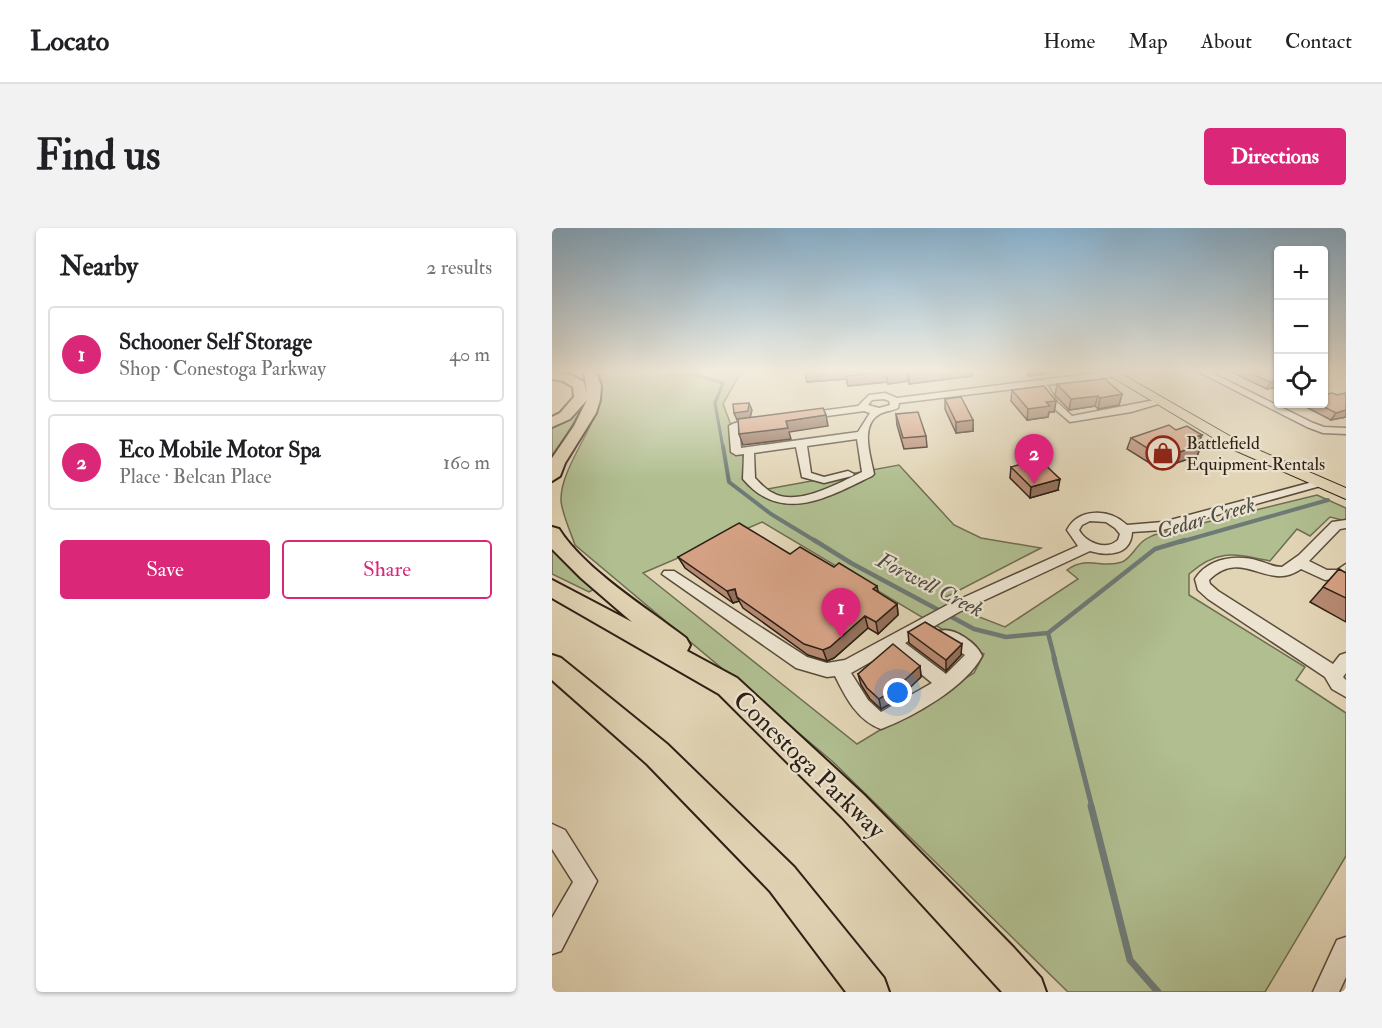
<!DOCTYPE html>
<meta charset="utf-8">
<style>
:root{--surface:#fff;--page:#f2f2f2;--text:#202124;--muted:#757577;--line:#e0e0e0;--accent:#db2777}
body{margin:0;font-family:"IM FELL Double Pica",serif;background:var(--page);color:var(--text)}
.controls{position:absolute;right:18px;top:18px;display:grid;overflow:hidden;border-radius:6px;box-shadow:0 2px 4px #0004}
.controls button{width:54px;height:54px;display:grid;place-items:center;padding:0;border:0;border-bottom:2px solid var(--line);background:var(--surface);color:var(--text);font:30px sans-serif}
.you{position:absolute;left:346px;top:465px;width:21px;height:21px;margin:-15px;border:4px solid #fff;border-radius:50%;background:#1a73e8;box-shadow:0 0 0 9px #1a73e833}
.badge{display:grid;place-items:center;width:39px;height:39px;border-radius:50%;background:var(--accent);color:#fff;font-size:20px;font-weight:700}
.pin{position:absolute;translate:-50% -50px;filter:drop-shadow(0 2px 3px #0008)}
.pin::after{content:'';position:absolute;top:32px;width:21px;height:18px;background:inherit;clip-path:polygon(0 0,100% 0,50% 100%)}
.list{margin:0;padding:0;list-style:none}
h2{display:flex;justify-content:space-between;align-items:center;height:78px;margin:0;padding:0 24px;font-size:26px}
h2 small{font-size:20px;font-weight:400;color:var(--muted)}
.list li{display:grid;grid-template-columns:39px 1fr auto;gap:18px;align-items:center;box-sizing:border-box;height:96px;margin:0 12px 12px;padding:0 12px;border:2px solid var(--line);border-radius:6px}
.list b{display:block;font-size:22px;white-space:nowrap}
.list p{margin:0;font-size:20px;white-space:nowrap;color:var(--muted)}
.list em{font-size:20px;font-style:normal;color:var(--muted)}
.actions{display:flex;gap:12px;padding:18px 24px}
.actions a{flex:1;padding:14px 0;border:2px solid var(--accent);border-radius:6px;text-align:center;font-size:21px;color:var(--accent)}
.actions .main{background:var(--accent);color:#fff}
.icon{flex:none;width:33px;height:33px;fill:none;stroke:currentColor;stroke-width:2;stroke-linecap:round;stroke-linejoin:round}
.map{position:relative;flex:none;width:794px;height:764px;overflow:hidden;border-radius:6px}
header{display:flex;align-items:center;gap:36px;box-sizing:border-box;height:84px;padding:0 30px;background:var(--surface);border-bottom:2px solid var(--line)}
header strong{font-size:28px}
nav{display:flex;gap:33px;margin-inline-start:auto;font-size:21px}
.intro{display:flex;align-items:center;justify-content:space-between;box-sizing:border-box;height:144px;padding:0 36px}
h1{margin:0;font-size:42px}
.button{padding:15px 27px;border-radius:6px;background:var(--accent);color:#fff;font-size:21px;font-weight:700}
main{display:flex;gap:36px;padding:0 36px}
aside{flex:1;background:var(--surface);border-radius:6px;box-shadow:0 2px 4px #0004}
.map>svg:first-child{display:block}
.green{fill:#b0be90;stroke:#6f6e52;stroke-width:1.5;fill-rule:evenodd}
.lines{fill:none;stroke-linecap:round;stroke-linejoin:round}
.stream-far4{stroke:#6e7a76;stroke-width:3}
.stream-far3{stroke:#6e7a76;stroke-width:4}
.stream-far2{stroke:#6e7a76;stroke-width:4.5}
.stream-far1{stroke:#6e7a76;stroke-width:5}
.stream{stroke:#6e7a76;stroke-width:7}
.minor-casing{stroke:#5b4c3c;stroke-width:3}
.major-casing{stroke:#2e1f14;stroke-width:2}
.highway-casing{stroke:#2e1f14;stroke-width:4}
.minor{fill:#ece4d0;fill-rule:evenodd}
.major{fill:#e2d5b6;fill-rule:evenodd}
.highway{fill:#e2d5b6;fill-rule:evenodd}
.wall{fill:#b68a72;stroke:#2e1f14;stroke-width:1.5}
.shaded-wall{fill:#94715c;stroke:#2e1f14;stroke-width:1.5}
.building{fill:#d4a184;stroke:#2e1f14;stroke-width:1.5}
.labels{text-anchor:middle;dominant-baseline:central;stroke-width:4.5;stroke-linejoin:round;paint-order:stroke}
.far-poi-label{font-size:18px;fill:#2e1f14;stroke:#ece4d0;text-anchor:start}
.water-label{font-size:22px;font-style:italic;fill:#4e4c45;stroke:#ece4d0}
.near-street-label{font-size:26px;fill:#2e1f14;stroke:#ece4d0}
</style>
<header>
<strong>Locato</strong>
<nav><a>Home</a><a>Map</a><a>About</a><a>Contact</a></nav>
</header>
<div class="intro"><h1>Find us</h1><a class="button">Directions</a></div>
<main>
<aside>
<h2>Nearby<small>2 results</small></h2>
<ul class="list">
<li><span class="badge">1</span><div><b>Schooner Self Storage</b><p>Shop · Conestoga Parkway</p></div><em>40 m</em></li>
<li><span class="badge">2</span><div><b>Eco Mobile Motor Spa</b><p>Place · Belcan Place</p></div><em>160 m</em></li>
</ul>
<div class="actions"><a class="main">Save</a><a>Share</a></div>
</aside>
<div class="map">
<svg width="794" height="764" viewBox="0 0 794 764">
<rect width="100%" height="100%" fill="#e2d5b6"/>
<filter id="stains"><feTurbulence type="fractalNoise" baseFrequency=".00333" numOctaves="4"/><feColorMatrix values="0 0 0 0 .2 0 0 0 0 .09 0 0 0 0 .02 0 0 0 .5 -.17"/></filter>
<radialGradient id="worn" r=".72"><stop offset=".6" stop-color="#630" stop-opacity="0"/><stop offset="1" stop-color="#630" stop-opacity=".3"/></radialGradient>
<path class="green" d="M46 144H189L171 176 204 263 347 237 402 297 429 310 489 320 392 370 399 378 453 399 526 351 515 342C536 327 549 341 570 334 579 330 583 320 590 314 593 311 598 309 602 307L765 267 794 280V293L778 289 758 308 745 301 718 333C683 326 666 320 637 346V367L753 439 744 452 794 485V628L713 764H516L280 533 23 317C19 305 9 283 9 272 8 232 65 178 46 144ZM210 294 432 426 422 445 305 516 91 345Z
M35 172 0 231V199L12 193Z
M0 321 44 360 37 364 0 346Z"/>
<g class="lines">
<path class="stream-far4" d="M133 144 171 155 163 175 171 220"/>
<path class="stream-far3" d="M171 218 177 254 219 286 265 314
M628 314 776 272"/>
<path class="stream-far2" d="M262 312 299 335 422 401 454 409 496 405
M496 405 503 432
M496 405 603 321 633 312"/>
<path class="stream-far1" d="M502 430 540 579"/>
<path class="stream" d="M539 578 578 732 606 764"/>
<defs>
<path id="minor" d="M552 144 563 146 559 149 347 175 346 180C340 183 333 183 328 186 307 197 319 229 322 246L320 248C276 269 230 297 191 251L192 226 184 227 179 224 177 198C184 193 203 190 210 195L187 200 189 220 306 204 318 185 312 183 253 191 248 188 253 185 306 178 317 167 333 165 345 170ZM332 171 337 173 338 177 327 180 316 177 320 172ZM305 211 310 244C287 255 245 279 221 265 214 262 208 255 203 250L202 225 244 219 250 249 272 255 300 248 302 246 296 243 272 249 259 245 255 218Z
M647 144H658L761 195 772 199 794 200V206L771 205 755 199Z
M493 157 496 158 505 174 520 188 608 171 613 174 579 184 518 194 498 177 489 160Z
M768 252 772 253V257L611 302 580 304C579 328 555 328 538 323L407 384 353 415 394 446 413 427 388 411 386 407 388 403C401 398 426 416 430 428 414 459 361 489 329 501 305 492 294 470 283 448L275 449 244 440 110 346 112 343H122L255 429 275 435 293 432 397 376 526 318 515 302C526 280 557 280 575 297L611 294ZM538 293 554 294 563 300 568 306 566 312C554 323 534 315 527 302L530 297ZM340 422 380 455 329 484 316 472 299 445Z
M794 292V300L788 301 757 333 775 342H785L794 336 793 350 773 352 749 341C715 365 691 318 657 352L658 356 666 363 781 436 788 427 794 425V445L791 449 794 452V469L780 461 773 449 656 371 646 362 643 351C656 330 685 326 707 333 715 335 721 339 730 339L747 327 780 294Z
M0 596 13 602 45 653 9 723 0 726V690L21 654 0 621Z
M794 709V749L787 764H761L785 712Z"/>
<path id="major" d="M552 144H566L690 215 794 260V271L680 221Z"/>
<path id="highway" d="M0 144 19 147 32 154 35 166 32 144H44L49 158 48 172 44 185 13 235 8 248 0 253V230L22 198 35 172 18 191 0 199V189L8 185 22 169 21 159 11 153 0 151Z
M0 299 7 301C33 342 95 380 134 410L138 417 135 423 185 450 312 567 462 720 489 750 494 764H450L290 589 167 466 0 370V352L80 394 29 350 0 321Z
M0 427 9 430 115 516 242 639 332 750 337 764H294L218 663 95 536 0 452Z"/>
</defs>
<use href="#minor" class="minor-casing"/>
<use href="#major" class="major-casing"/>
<use href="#highway" class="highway-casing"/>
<use href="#minor" class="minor"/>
<use href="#major" class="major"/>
<use href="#highway" class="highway"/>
</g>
<path class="wall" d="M253 144H420V148L357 156 356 153 336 156 335 154 296 158 294 151 255 154Z
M679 144H726L715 161Z
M505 156 570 166 567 177 546 181 543 178 517 182 503 167Z
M460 162 504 173 502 184H497L496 189 475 192 459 173Z
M393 171 421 192V203L404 205 393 181Z
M754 176H771L794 189 779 192 752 178Z
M344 186 374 208 375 219 352 221 345 197Z
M624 202 650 207 647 214 650 216 645 228 607 241 575 221 579 210Z
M459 239 506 262 478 270 458 250Z
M238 326 282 339 345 376 346 387 326 406 316 400 282 430 275 433 256 427 191 380 187 373 181 375 133 340 126 329Z
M787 341 794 345V394L758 374Z
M356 404 409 427 394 443 357 415Z
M368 438 369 449 344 473 329 481 318 471 309 457 306 446Z"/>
<path class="shaded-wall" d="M253 144H293L294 151 255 154Z
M328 144H334L335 154 296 158 294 148Z
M345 144H355L356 153 336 156 335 146Z
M364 144H420V148L357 156V145Z
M476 144H493V146L476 148Z
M726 153V159L715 161 718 154Z
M570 166 567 177 546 181 548 170Z
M546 168 543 178 517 182 519 171Z
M504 173 502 184H497L496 189 475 192 476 181 494 174Z
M197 175 200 182 198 190 185 192 182 185Z
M794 182V189L779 192 784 185Z
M274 187 276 198 237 204 239 211 191 217 187 206 234 193Z
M421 192V203L404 205V194Z
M650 207 645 218 639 210Z
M650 216 645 228 607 241 611 230Z
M508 251 506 262 478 270 479 259Z
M325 358 327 369 321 361Z
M183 361 185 369 187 373 181 375 175 363Z
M345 376 346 387 326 406 324 394Z
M313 388 316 400 282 430 275 433 271 422Z
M410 416 409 427 394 443V432Z
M368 438 369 449 344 473 329 481 327 471Z"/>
<path class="building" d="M293 144H328L294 148Z
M696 144H726V153L718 154Z
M553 151 570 166 548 170 546 168 519 171 505 156Z
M492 158 504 173 494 174 498 178 476 181 460 162Z
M780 165 785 167 794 165V182L784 185 766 176H771V167Z
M409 169 421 192 404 194 393 171Z
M197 175 196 183 182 185 181 176Z
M271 180 274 187 234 193 236 200 187 206 186 191Z
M366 184 374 208 351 210 344 186Z
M617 197 624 202 635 198 650 207 639 210 650 216 611 230 579 210Z
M487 231 508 251 479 259 459 239Z
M187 295 238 326 248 319 282 339 287 335 325 358 321 361 345 376 324 394 313 388 278 419 271 422 252 416 185 369 183 361 175 363 126 329Z
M787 341 794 345V370L771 359Z
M373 394 410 416 394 432 356 404Z
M341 416 368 438 342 462 327 471 315 460 306 446Z"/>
<linearGradient id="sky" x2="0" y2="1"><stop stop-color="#88b5d5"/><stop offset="0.57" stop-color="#f2ecde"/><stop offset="1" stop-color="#f2ecde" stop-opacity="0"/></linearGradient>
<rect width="794" height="251" fill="url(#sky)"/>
<defs>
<symbol id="shop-ring" viewBox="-11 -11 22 22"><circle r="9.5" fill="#ece4d0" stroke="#8f2418" stroke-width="1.5"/><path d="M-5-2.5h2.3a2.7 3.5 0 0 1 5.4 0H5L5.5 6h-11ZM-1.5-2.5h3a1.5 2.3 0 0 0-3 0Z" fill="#8f2418"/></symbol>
</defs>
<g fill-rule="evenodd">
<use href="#shop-ring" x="592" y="206" width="38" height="38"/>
</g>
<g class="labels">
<g class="far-poi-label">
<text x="634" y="215">Battlefield<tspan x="634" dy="21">Equipment Rentals</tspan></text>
</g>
<g class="water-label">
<text transform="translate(654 290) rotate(-16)">Cedar Creek</text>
<text transform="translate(378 357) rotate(27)">Forwell Creek</text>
</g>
<g class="near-street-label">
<text transform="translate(257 537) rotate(44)">Conestoga Parkway</text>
</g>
</g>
<rect width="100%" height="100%" filter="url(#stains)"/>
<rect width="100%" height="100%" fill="url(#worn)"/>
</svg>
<div class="controls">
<button>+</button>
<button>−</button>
<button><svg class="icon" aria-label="locate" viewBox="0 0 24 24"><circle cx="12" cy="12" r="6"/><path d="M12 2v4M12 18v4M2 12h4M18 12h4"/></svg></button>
</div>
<div class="you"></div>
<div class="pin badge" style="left:289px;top:410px">1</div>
<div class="pin badge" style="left:482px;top:256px">2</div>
</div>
</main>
